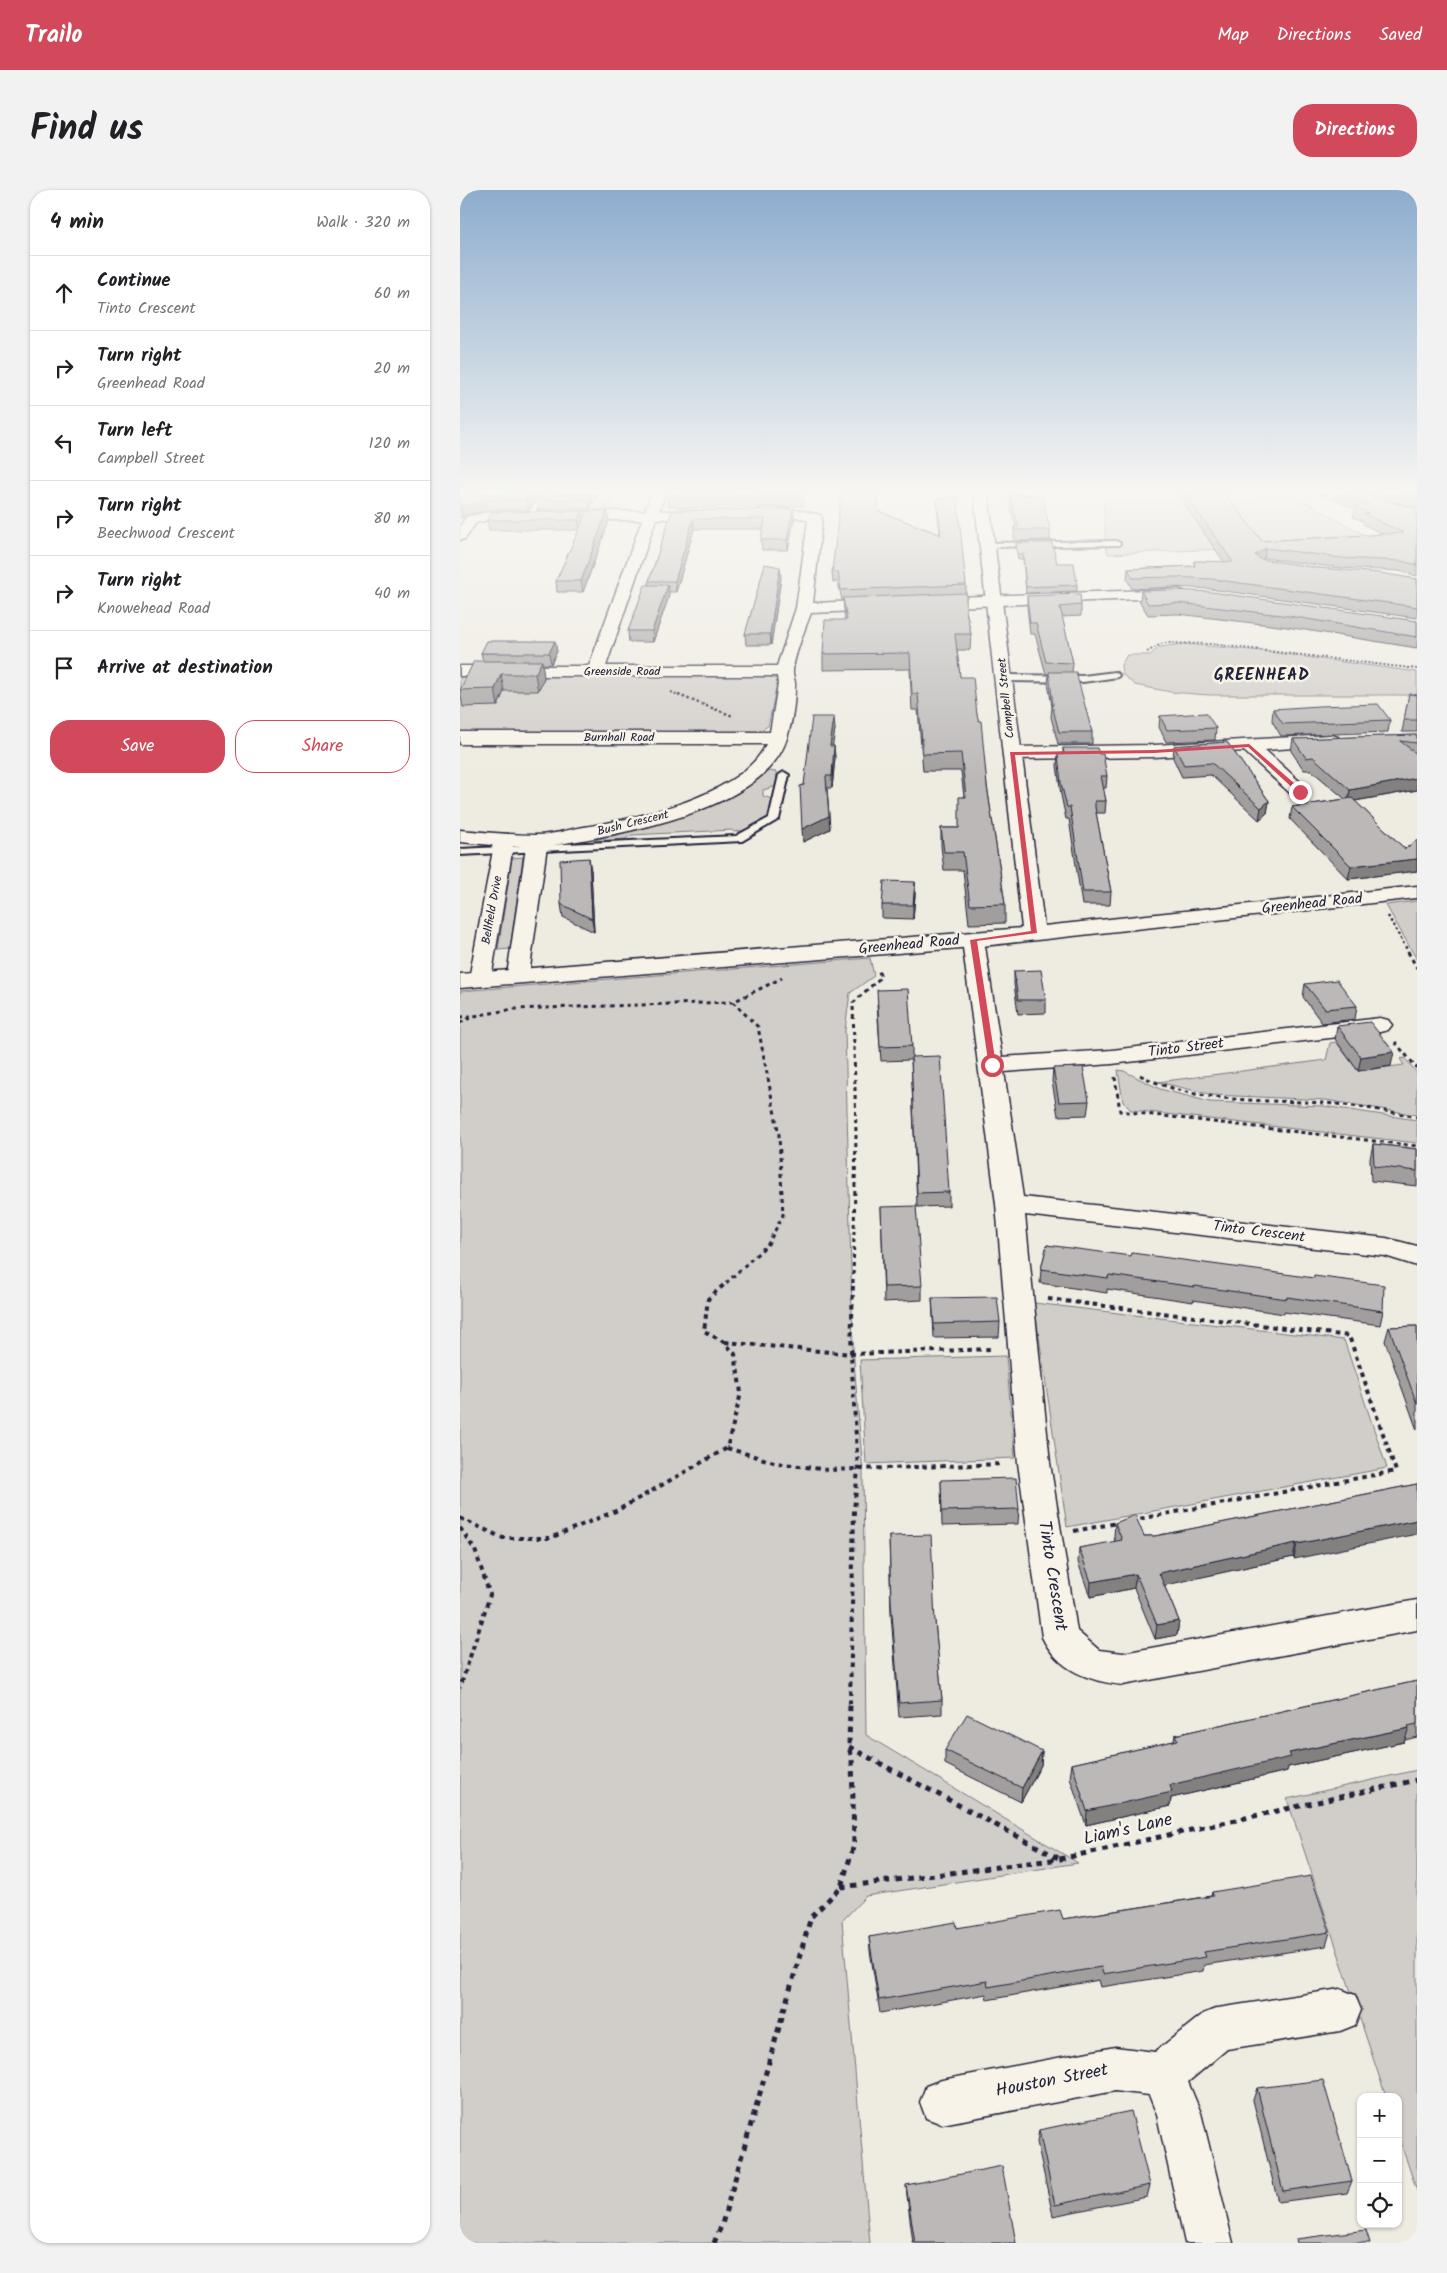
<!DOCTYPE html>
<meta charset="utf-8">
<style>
:root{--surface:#fff;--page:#f2f2f2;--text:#202124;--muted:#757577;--line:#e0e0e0;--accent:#d1495b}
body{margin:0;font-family:Kalam,sans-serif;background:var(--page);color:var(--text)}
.controls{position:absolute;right:15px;bottom:15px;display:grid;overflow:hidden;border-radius:10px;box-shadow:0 1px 4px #0004}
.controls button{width:45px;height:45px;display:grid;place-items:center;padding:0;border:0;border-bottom:1px solid var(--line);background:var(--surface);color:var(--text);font:25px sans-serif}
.stop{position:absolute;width:15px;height:15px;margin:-11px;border:4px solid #d1495b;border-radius:50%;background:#fff}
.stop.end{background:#d1495b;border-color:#fff;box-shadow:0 1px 5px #0008}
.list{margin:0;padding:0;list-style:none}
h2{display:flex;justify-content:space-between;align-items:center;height:65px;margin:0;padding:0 20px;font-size:21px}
h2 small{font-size:16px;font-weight:400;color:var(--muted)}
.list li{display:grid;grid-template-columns:32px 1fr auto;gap:15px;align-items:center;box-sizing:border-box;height:75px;padding:0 20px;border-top:1px solid var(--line)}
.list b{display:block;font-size:19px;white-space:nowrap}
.list p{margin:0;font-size:16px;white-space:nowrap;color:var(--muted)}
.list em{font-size:16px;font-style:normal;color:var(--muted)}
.actions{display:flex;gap:10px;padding:15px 20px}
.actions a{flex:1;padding:11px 0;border:1px solid var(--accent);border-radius:20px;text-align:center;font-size:18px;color:var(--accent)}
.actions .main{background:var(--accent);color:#fff}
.icon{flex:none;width:28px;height:28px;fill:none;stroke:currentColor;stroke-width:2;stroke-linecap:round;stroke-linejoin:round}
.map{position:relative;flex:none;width:957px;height:2053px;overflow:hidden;border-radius:20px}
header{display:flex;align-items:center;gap:30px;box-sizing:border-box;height:70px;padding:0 25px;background:var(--accent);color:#fff}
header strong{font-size:24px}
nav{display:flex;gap:28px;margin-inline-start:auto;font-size:18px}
.intro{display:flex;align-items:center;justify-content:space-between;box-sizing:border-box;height:120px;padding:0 30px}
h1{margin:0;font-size:35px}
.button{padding:12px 22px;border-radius:20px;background:var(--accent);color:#fff;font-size:18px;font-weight:700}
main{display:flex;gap:30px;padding:0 30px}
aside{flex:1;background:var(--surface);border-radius:20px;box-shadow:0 1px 4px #0004}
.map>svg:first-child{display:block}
.green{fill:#d1cdc9;stroke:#7a7882}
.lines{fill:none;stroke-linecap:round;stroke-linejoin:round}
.lane-casing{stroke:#22223b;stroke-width:4}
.street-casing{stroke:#22223b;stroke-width:3}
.secondary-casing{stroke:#22223b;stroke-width:3}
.path-far4{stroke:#22223b;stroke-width:2;stroke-dasharray:2 2;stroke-linecap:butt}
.path-far3{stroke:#22223b;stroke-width:2.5;stroke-dasharray:2.5 2.5;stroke-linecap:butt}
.path-far2{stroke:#22223b;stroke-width:3;stroke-dasharray:4 4;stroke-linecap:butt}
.path-far1{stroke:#22223b;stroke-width:4;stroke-dasharray:4.5 4.5;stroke-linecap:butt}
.path{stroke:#22223b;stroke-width:5;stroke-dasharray:5.5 5.5;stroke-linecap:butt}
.lane{fill:#f7f3e8;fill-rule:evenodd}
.street{fill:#f7f3e8;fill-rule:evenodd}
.secondary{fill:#f7f3e8;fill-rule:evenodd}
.wall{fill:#a19e9d;stroke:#22223b}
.shaded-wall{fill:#838180;stroke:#22223b}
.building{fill:#bbb8b7;stroke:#22223b}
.route{fill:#d1495b}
.labels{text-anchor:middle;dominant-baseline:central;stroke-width:5;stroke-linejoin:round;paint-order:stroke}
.far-street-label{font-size:12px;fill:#22223b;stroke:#f7f3e8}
.street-label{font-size:15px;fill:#22223b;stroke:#f7f3e8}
.far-district-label{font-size:16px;font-weight:bold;letter-spacing:1px;fill:#22223b;stroke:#f7f3e8}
.near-street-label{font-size:18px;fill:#22223b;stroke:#f7f3e8}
</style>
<header>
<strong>Trailo</strong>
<nav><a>Map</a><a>Directions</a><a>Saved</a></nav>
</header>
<div class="intro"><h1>Find us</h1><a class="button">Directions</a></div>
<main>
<aside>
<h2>4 min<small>Walk · 320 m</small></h2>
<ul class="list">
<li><svg class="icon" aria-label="ahead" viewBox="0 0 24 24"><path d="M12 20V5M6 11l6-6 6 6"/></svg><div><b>Continue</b><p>Tinto Crescent</p></div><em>60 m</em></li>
<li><svg class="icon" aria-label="right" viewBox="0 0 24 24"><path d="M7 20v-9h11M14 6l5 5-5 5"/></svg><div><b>Turn right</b><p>Greenhead Road</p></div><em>20 m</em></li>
<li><svg class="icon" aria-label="left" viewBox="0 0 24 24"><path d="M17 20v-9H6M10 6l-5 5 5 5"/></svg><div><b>Turn left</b><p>Campbell Street</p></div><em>120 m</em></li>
<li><svg class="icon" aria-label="right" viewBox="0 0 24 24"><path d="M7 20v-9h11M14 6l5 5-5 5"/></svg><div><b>Turn right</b><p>Beechwood Crescent</p></div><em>80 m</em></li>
<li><svg class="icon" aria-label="right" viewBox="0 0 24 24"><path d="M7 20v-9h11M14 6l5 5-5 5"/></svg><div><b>Turn right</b><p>Knowehead Road</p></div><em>40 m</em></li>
<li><svg class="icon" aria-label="arrive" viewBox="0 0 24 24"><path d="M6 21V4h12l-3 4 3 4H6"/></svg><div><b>Arrive at destination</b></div></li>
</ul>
<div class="actions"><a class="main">Save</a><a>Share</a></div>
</aside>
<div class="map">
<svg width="957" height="2053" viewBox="0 0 957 2053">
<rect width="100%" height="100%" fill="#eeebe1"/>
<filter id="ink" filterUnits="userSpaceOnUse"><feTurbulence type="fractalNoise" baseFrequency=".02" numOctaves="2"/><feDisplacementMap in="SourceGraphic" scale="10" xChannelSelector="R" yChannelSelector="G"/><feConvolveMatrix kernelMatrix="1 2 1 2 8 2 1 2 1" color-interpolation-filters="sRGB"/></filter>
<g filter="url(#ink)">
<path class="green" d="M102 304H156L152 316 133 321 78 322 84 310Z
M643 304H832L917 352 648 364 646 356Z
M725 454 801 461 957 482V505H748L711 502 675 495 662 484 661 475 667 465H690L700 457Z
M303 485 318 489 308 536 299 541 0 544V487Z
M309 581 316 582 317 596 303 600V606L312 609 309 629 286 640 274 642 272 640 172 645 165 649 136 651 134 650C203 636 251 621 309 581Z
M63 667 50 759 38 760 52 668Z
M957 711V770L926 715Z
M410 768 414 786 390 803 385 840 393 1158 403 1283 406 1545 618 1673 406 1706 382 1731 410 2053H0V801Z
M876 852 898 881 944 875 940 869 945 868 957 883V925L866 910 753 905 698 892 866 870 870 853Z
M658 880 664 881 700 899 750 912 863 916 957 930V953L671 920 663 912Z
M574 1113 884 1150 927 1278 607 1337Z
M546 1166 555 1268 406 1274 400 1170Z
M957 1580V2001L938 1945V1907H926L827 1609Z"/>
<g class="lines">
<defs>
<path id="lane" d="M90 304H99L83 310 72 326H68L66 325 79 308Z
M656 351 660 353 659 355 527 357 523 355 527 353Z
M655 482 659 485 658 487 623 492 544 491 540 488 544 485 623 486Z
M324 582 329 585 319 629 282 651 0 665V659L276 646 309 628 319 585Z"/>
<path id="street" d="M191 304H205L199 321H246L253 325 246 329H196L146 476H317L336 418 348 330 336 327H292L290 324C299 312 346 321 360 325L362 328 353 413 420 410 426 412 428 415 426 418 420 420 351 423C346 436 333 469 333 481 332 486 336 491 335 496 335 512 332 533 327 548 304 623 153 645 87 656L69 785 66 790 58 792 50 790 47 785 66 657 53 656 31 789 28 794 20 796 12 794 9 789 33 660 32 655 0 652V640C25 642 51 645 76 645 90 645 104 641 118 638 170 630 282 607 306 554H0V542H310L318 494 317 486H0V476H129L182 330H28L16 333 5 349 0 350V336L6 327 28 322 185 321Z
M718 399 724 401 726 404 724 407 468 418 462 416 460 413 462 410 468 408Z
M871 545 878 547 880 551 878 555 805 560 847 598 850 602 847 606 840 608 833 606 784 561 694 567 552 569 545 567 543 563 545 559 552 557 694 555Z
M513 743 521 745 524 750 542 867 652 860 920 828 928 830 932 835 928 840 920 842 652 874 544 882 563 1007 926 1048 957 1056V1076L925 1066 565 1025 590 1273 617 1441 639 1460 663 1463 957 1410V1440L663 1495C628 1491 598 1480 582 1447L558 1273 536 1014 502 750 505 745Z
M880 1799 895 1805 901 1820 895 1835 880 1841 767 1859 728 1892 741 1923 773 2053H725L697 1925 689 1905 655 1901 482 1934 466 1928 460 1912 466 1896 482 1890 655 1857 695 1862 743 1824 758 1818Z"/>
<path id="secondary" d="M514 304H528L584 736 957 696V708L513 757 0 798V784L562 738Z"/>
</defs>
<use href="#lane" class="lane-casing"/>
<use href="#street" class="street-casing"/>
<use href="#secondary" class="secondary-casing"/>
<path class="path-far4" d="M687 462 703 453 750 454 957 479
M211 502 221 506"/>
<path class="path-far3" d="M218 505 273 526
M928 726 949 763"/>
<path class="path-far2" d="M948 762 957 778
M0 827 11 826
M0 833 14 826 54 819 273 812 322 788
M935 852 957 878
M680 885C738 915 800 909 863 913 894 915 926 921 957 927
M655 887 660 921 957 956
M266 1093 308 1054 323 1025 319 945 298 837 273 812
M393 1093 396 945 393 813 421 787 418 779"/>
<path class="path-far1" d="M588 1109 889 1146 936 1281 673 1330
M265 1152 391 1164 533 1159
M267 1258 317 1273 368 1280 543 1274
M0 1328 43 1348H90L158 1320 267 1258 281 1203 275 1164 264 1152 244 1141 248 1109 267 1092
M0 1338 15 1360 30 1405 0 1498
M614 1341 657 1333
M390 1514 394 1320 398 1280 391 1164 393 1092"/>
<path class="path" d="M389 1557 600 1669
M381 1697 600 1669 957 1590
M254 2053 262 2034 351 1727 381 1697 394 1655 392 1568 389 1557 390 1513"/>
<use href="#lane" class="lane"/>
<use href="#street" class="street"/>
<use href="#secondary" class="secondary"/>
</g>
<path class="wall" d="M0 304H138L130 319H79L77 309 79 306 78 307 68 320H28L6 325 3 328H0Z
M344 304 343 316 217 318V316H208L207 306Z
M419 304 418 321 480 344 477 318V309L506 395V421L511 444 510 460H497L500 487 517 525 527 596 545 714V733L509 734 503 680H484L481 656V638H499L504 607 501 581H463L458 520H452L450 479 363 480V464L385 430 383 410H382L378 392H373L372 382Z
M546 304H574L568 306 590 340V350L554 351V337H556L550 316V308H548Z
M721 304H765L802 351 923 344 903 334V331L893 327 895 319 872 309 873 304H957V317L930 311 957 319V386L939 381 880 378 804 368 802 370 859 378 957 389V428L750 399 713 397 672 399 667 389 668 379 734 376V371L764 372 721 309Z
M859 304H867V307Z
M333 319 334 329 328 360H302L301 350 303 339H234L216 402H208L209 406 193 452H169L168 441 189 395V391L212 321Z
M147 321 149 331 123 402H97L96 391 119 340H29L27 330 124 329Z
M556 353 597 373 617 395V401L566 403 563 369H558L556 358Z
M321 388 311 455H286L285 444Z
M681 401 957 431V458L827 437 718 424 688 425 680 412Z
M567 406 621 415V426L602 427 613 473 612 482 632 542V554H598L591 527 592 517 588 493 589 484H586L575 444H570L567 417Z
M97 461 91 474H82L84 488 78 501H44L38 516 3 517 0 500 23 471 21 463Z
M949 504 957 505V542H942Z
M813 519 930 530 928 542 821 546 812 531Z
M700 526 756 538 755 550 706 552 699 537Z
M375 539 372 556H374L375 568 372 598H367L370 639 343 652 344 595Z
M957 545V600L895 611 945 659 957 650V681L888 689 830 629 832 617 885 609 851 580H844L831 561 833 549Z
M767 552 809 611 807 623 799 630 751 585 722 587 713 568 714 556Z
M603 558 647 586 646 598H643L646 611 645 623H636L651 702 650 715H622L609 629H606L601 605 597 576 598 564H603Z
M131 680 134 742 103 727 101 714Z
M455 692V705L453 729 422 728V715Z
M554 781 586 810V823L558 824 554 794Z
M845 794 897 816 895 829 862 833 843 807Z
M417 814 452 856V867L489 1002V1016L457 1017 451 870 421 871Z
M877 836 931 876 898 881 875 849Z
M593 878 629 911 627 925 598 926 592 891Z
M913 954 957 959V996L911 991 910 969Z
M421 1017 462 1096V1110L424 1112Z
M587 1055 923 1121 920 1135 824 1122V1124L733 1110V1112L647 1099V1103L580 1093 581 1079Z
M472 1108 540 1132 539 1147 474 1148Z
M957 1136V1240L925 1151 929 1137Z
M481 1290 559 1319 558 1334 482 1336Z
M957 1294 834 1369 833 1367 704 1395 719 1431 717 1445 695 1449 674 1398 630 1407 618 1372 619 1358 655 1352 654 1347 655 1333 684 1346H695Z
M429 1346 475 1431 482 1510V1524L439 1527 431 1425Z
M957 1491V1547L945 1550 944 1552 828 1577 827 1581 711 1608 710 1616 626 1635 610 1588 612 1574 714 1551 715 1545Z
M485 1560 582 1561 581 1575 561 1612 485 1574Z
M752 1702 870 1742 866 1756 744 1775 743 1781 641 1797 639 1790 527 1810 526 1804 420 1823 410 1761 409 1747 497 1738 603 1729 751 1706Z
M797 1898 892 1991 887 2003 818 2012 793 1910Z
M579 1940 690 1995 687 2007 593 2026 577 1952Z
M446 1995 556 2053H453L447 2006Z"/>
<path class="shaded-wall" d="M70 304H85L78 307 68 320 66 309Z
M132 304H138L130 319 129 309Z
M558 304H574L557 308Z
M26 310 28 320 6 325 3 328 1 317 4 315Z
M333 319 334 329 328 360 327 350Z
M123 321 124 331 120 340 118 330Z
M147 321 149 331 123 402 121 391Z
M233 329 234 339 216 402 215 391Z
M806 358 804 368 794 375 795 365Z
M320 377 321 388 311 455 310 444Z
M208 395 209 406 193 452 192 441Z
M95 451 97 461 91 474 89 463Z
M82 471 84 488 78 501 75 484Z
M41 484 44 501 38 516 35 499Z
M374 527 375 539 371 568 370 556Z
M374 556 375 568 372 598V586Z
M957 588V600L888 612 890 600Z
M809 611 807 623 799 630 801 618Z
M369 626 370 639 343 652 342 639Z
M129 668 131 680 134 742 132 729Z
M957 669V681L888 689 891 676Z
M455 692V705L453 729V715Z
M934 862 931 876 898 881 901 867Z
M957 1330V1344L834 1369 837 1354Z
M836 1353 833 1367 697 1397 699 1383Z
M676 1384 674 1398 630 1407 631 1392Z
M719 1431 717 1445 695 1449 697 1435Z
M949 1538 944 1552 828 1577 827 1581 711 1608 710 1616 626 1635 627 1621 710 1595 829 1563Z
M582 1561 581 1575 561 1612 562 1598Z"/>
<path class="building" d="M0 304H70L66 309 26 310 4 315 1 317H0Z
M81 304H132L129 309H77Z
M208 304H343V306L216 308 217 306H207Z
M381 304H418V321L481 345 477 309 497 307 506 395 381 400 378 382H372Z
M725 304H765L802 351 944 343 904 324 909 323 895 317 908 314 884 304H900L907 305 957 319V375L941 371 882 368 806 358 795 365 800 369 859 378 920 383 957 389V417L751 389 714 387 673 388 668 379 735 376 734 371 773 372Z
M943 304H957V307Z
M582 305 590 340H555L554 337H559L550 306Z
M333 319 327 350H301L305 329H233L215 391H189L212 321Z
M123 321 118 330H27L32 322Z
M127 321H147L121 391H96Z
M556 353H592L597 373H614L617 395 566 397 563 364H558Z
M305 374 320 377 310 444H285Z
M185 395H208L192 441H168Z
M714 400 751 402 957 431V447L829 426 719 413 688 414 681 401Z
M506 403V421L511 444H495L500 487H513L517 525 519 531H521L527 596 545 714 510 715 503 662H484L481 638H499V607H506L501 563 463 564 458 504H452L450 463 363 464 365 430H387L383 408Z
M620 404 621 415 600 417 613 473 586 472 576 433H570L567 406Z
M27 451H95L89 463H21Z
M14 471H82L75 484H41L35 499 0 500Z
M589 482H616L632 542H599L592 515H593Z
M949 504 957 505V530H944Z
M918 514 930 530 823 534 813 519 859 516Z
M746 523 756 538 707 540 700 526Z
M352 527H374L370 556H374L372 586H366V588L369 626 342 639 340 596 344 595Z
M957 545V553L940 551 957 564V588L890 600 853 567 846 568 833 549Z
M767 552 809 611 801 618 752 573 724 575 714 556Z
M603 558H637L639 564H643L647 586H641L646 611H635V617L651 702H623L610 617H607L601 593 598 564H604Z
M892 608 945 659 957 650V669L891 676 832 617Z
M129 668 132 729 101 714 100 670Z
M424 691 455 692 453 715H422Z
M581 780 586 810H558L554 781Z
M877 790 897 816 865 819 845 794Z
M448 799 452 856 420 857 417 800Z
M910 832 934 862 901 867 877 836Z
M480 866 489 1002 457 1003 451 867Z
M623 877 629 911 599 912 593 878Z
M913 954 957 959V981L914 976Z
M456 1016 462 1096 424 1097 421 1017Z
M587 1055 671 1066 672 1063 854 1088V1086L924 1095 923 1121 827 1107V1109L735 1096V1097L649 1085 648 1088 581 1079Z
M537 1107 540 1132 474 1134 472 1108Z
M957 1136V1214L929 1137Z
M556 1288 559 1319 482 1321 481 1290Z
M957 1294V1330L837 1354 836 1353 699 1383 719 1431 697 1435 676 1384 631 1392 619 1358 662 1350 655 1333 675 1325 684 1346H695Z
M471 1345 475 1431 482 1510 439 1513 431 1411 429 1346Z
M957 1491V1534L948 1536 949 1538 829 1563 831 1567 710 1595 712 1602 627 1621 612 1574 718 1550 715 1545Z
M507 1524 582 1561 562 1598 485 1560Z
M851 1686 870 1742 744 1762 746 1767 643 1784 641 1777 528 1797 527 1791 419 1810 409 1747 496 1732 497 1738 600 1720 603 1729 753 1706 752 1702Z
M863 1890 892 1991 823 2001 797 1898Z
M671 1921 690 1995 595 2015 579 1940Z
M542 1976 556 2053H455L446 1995Z
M906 2040 910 2053H837L836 2049Z"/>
</g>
<linearGradient id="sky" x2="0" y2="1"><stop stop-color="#8dadce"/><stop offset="0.51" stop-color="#f7f6f2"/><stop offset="1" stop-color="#f7f6f2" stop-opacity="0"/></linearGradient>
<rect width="957" height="591" fill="url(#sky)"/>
<path class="route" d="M789 554 842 600V603H838L788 557 694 563 555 565 577 743 517 751 536 875 529 877 510 750 571 741 550 562 694 560Z"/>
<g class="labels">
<g class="far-street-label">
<text x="162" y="481">Greenside Road</text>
<text transform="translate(546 508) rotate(-96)">Campbell Street</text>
<text x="159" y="547">Burnhall Road</text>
<text transform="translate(173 633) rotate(-14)">Bush Crescent</text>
<text transform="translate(32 720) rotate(-80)">Bellfield Drive</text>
</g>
<g class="street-label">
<text transform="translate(852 714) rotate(-6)">Greenhead Road</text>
<text transform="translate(449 755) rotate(-5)">Greenhead Road</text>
<text transform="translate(726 858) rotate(-7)">Tinto Street</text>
<text transform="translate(799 1042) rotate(7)">Tinto Crescent</text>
</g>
<g class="far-district-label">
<text x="802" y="485">GREENHEAD</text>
</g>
<g class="near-street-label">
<text transform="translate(592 1386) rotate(81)">Tinto Crescent</text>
<text transform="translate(668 1640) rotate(-13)">Liam's Lane</text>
<text transform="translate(592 1891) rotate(-11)">Houston Street</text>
</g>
</g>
</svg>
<div class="controls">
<button>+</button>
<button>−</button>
<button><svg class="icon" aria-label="locate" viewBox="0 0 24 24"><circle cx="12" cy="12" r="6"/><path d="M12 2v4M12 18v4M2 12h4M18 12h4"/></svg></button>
</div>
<div class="stop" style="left:532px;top:875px"></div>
<div class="stop end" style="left:840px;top:602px"></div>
</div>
</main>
